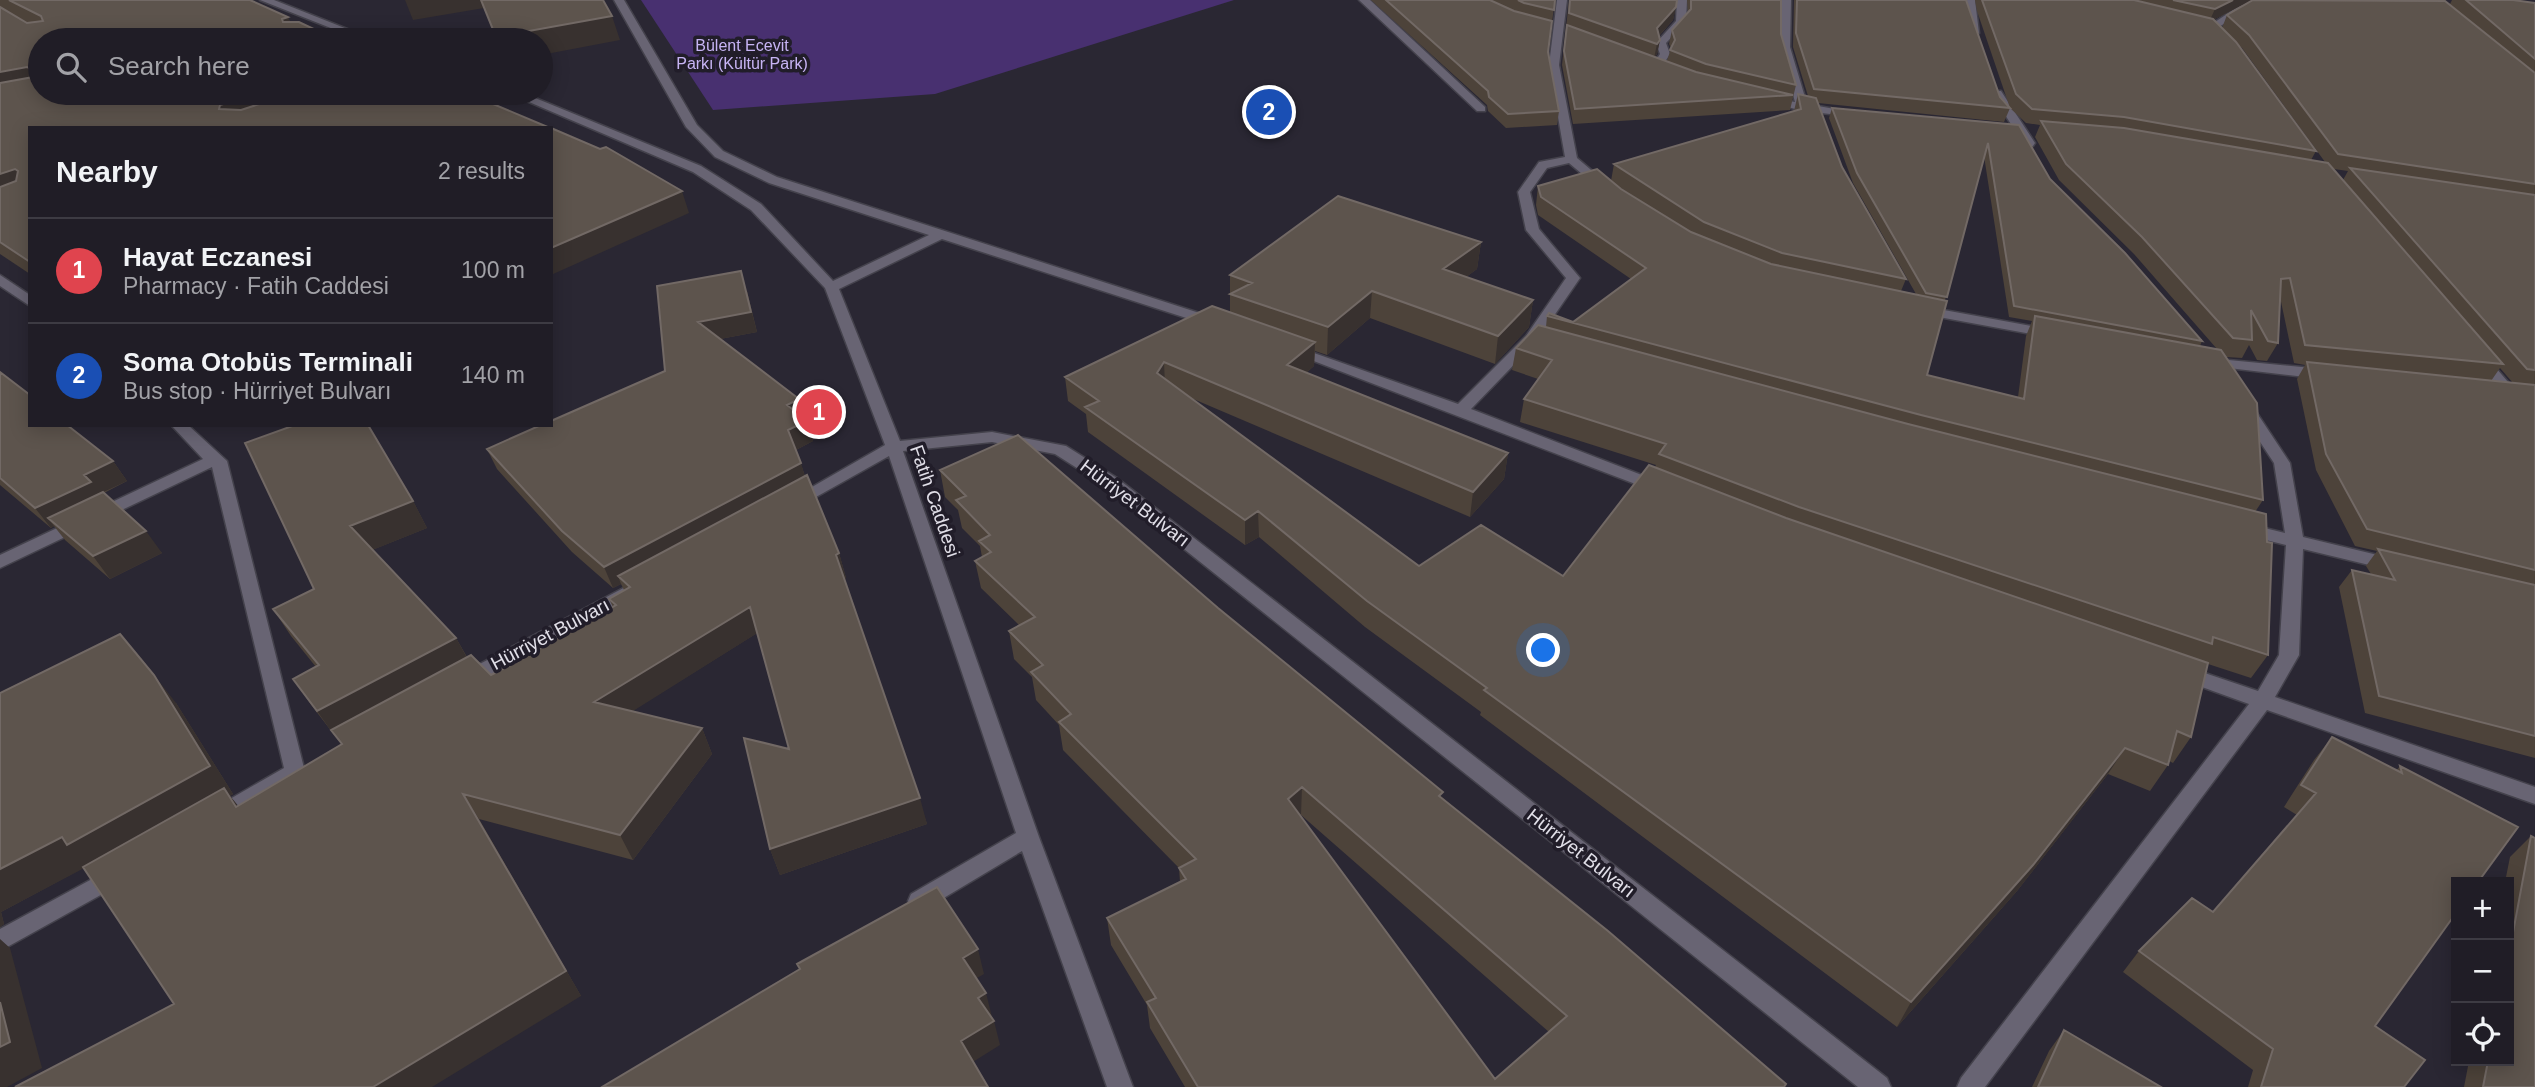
<!DOCTYPE html>
<meta charset="utf-8">
<style>
:root{--surface:#201d26;--page:#2d2a32;--text:#f1f3f6;--muted:#a2a2a7;--line:#3d3b43;--accent:#f4a344}
body{margin:0;font-family:Arial,sans-serif;background:var(--page);color:var(--text)}
.controls{position:absolute;right:21px;bottom:21px;display:grid;overflow:hidden;border-radius:0px;box-shadow:0 4px 18px #0003}
.controls button{width:63px;height:63px;display:grid;place-items:center;padding:0;border:0;border-bottom:2px solid var(--line);background:var(--surface);color:var(--text);font:35px sans-serif}
.you{position:absolute;left:1544px;top:651px;width:24px;height:24px;margin:-18px;border:5px solid #fff;border-radius:50%;background:#1a73e8;box-shadow:0 0 0 10px #1a73e833}
.badge{display:grid;place-items:center;width:46px;height:46px;border-radius:50%;background:var(--accent);color:#fff;font-size:23px;font-weight:700}
.pin{position:absolute;translate:-50% -50%;border:4px solid #fff;box-shadow:0 2px 7px #0006}
.list{margin:0;padding:0;list-style:none}
h2{display:flex;justify-content:space-between;align-items:center;height:91px;margin:0;padding:0 28px;font-size:30px}
h2 small{font-size:23px;font-weight:400;color:var(--muted)}
.list li{display:grid;grid-template-columns:46px 1fr auto;gap:21px;align-items:center;box-sizing:border-box;height:105px;padding:0 28px;border-top:2px solid var(--line)}
.list b{display:block;font-size:26px;white-space:nowrap}
.list p{margin:0;font-size:23px;white-space:nowrap;color:var(--muted)}
.list em{font-size:23px;font-style:normal;color:var(--muted)}
.icon{flex:none;width:38px;height:38px;fill:none;stroke:currentColor;stroke-width:2;stroke-linecap:round;stroke-linejoin:round}
.map{position:relative;flex:none;width:2535px;height:1087px;overflow:hidden}
.search{position:absolute;background:var(--surface);box-shadow:0 4px 18px #0003;left:28px;top:28px;width:525px;height:77px;display:flex;align-items:center;gap:18px;box-sizing:border-box;padding:0 24px;border-radius:38px;color:var(--muted);font-size:26px}
.panel{position:absolute;background:var(--surface);box-shadow:0 4px 18px #0003;left:28px;top:126px;width:525px;height:301px;border-radius:0px}
.map>svg:first-child{display:block}
.green{fill:#483070}
.lines{fill:none;stroke-linecap:round;stroke-linejoin:round}
.minor-casing{stroke:#44424c;stroke-width:3}
.minor{fill:#686473;fill-rule:evenodd}
.wall{fill:#4d433a;fill-rule:evenodd}
.shaded-wall{fill:#38312f}
.building{fill:#5d544d;stroke:#726965;stroke-width:2;fill-rule:evenodd}
.labels{text-anchor:middle;dominant-baseline:central;stroke-width:7;stroke-linejoin:round;paint-order:stroke}
.far-park-label{font-size:16px;fill:#c7b4f4;stroke:#211d29}
.street-label{font-size:19px;fill:#e1dfe8;stroke:#211d29}
</style>
<div class="map">
<svg width="2535" height="1087" viewBox="0 0 2535 1087">
<rect width="100%" height="100%" fill="#2a2733"/>
<path class="green" d="M641 0H1234L935 94 713 110Z"/>
<g class="lines">
<defs>
<path id="minor" d="M260 0H274L375 40H361Z
M614 0H624L697 125 723 151 777 177 1218 319 1220 322 1218 325H1208L942 239 839 289 900 441 992 432 1066 446 1117 478 1887 1078 1891 1087H1858L1105 486 1055 454 992 442 903 451 1039 837 1133 1087H1107L1022 851 927 908 919 911 911 908 908 901 911 894 1016 833 889 456 800 506 794 507 786 502 885 445 825 288 751 210 693 172 508 93H523L701 166 761 204 833 281 929 235 769 183 715 157 686 127Z
M1359 0H1370L1485 107V111H1477Z
M1557 0H1567L1559 65 1577 158 1610 186 1600 189 1569 163 1547 168 1530 192 1539 229 1580 278 1536 342 1471 409 1665 484 1667 488 1665 492 1659 493 1285 350 1292 346 1297 347 1458 404 1526 336 1566 278 1526 230 1518 192 1539 162 1565 157 1549 65Z
M1677 0H1687L1686 22 1666 43 1670 54 1661 68H1653L1652 66 1660 54 1656 43 1676 21Z
M1781 0H1791L1790 47 1807 104 1857 113V117L1803 111 1761 100 1767 97 1795 102 1780 47Z
M1965 0H1975L1979 33 1970 31 1964 11Z
M2262 0H2279L2247 10 2217 28 2227 37V41H2219L2206 28 2239 6Z
M1993 91H2001L2035 143 2033 146H2025L1991 93Z
M0 275 30 295V306L0 286Z
M1922 306 2053 330 2060 334 2053 338 1917 313V307Z
M2479 353 2484 354 2514 389 2517 392 2514 395H2504L2474 360V354Z
M2208 358 2323 369 2331 374 2323 379 2203 365 2201 362Z
M2245 402 2251 404 2290 463 2303 537 2394 559 2403 565 2394 571 2303 549 2299 655 2275 697 2535 787V804L2267 710 1985 1087H1957L1961 1078 2249 704 2177 678 2174 673 2177 668 2184 666 2258 691 2279 655 2286 545 2238 533 2235 529 2244 523 2285 533 2274 463 2237 407Z
M171 425H188L227 461 305 772 302 778 219 825 211 822 208 816 211 810 284 768 212 467 0 568V555L203 459Z
M631 584 640 590 637 594 471 686H457L454 681 457 676Z
M116 866 124 868 127 875 124 882 0 951V929Z"/>
</defs>
<use href="#minor" class="minor-casing"/>
<use href="#minor" class="minor"/>
</g>
<path class="wall" d="M0 0H250L288 17 290 22 30 128V274L0 254Z
M1371 0H1555L1548 52 1559 111 1557 125 1506 128 1488 111 1487 105Z
M1569 0H1677L1673 20 1659 36 1660 40 1657 54 1655 57 1667 61 1671 48 1669 44 1672 30 1688 13 1687 0H1781V34L1796 85 1790 110 1573 124 1562 65Z
M1794 0H1966L2000 97 2010 108 2004 122 1818 103 1842 167 1906 279 1901 291 1916 294 1853 183 1829 118 1832 108 2019 125 2050 179 2202 341 2200 346 2217 349 2134 254 2059 180 2035 137 2040 125 2026 123 2010 108 1977 11 1975 0H2442L2450 4 2452 0H2513L2535 3V758L2365 713 2339 587 2352 570 2371 574 2366 566 2377 551 2355 546 2316 470 2297 379 2305 365 2294 363 2280 297 2278 343 2267 361 2257 360 2249 345 2242 358 2226 357 2263 500 2255 512 2268 655 2251 678 2208 664 2191 737 2173 763 2169 761 2168 765 2150 791 2108 774 2017 891 1897 1027 1480 715 1481 712 1365 627 1259 537 1245 545 1088 432 1086 414 1068 401 1065 377 1230 312V275L1481 242 1477 269 1466 277 1533 300 1529 327 1495 364 1370 318 1327 355 1315 351 1314 366 1306 373 1508 453 1504 479 1470 517 1191 398 1419 566 1563 576 1655 467 1656 465 1520 422 1524 399 1538 379 1512 370 1516 348 1546 327 1547 316 1573 322 1631 279 1538 215 1536 205 1538 186 1611 181 1614 164 1794 111 1798 94 1808 96 1793 47ZM2250 1 2227 15 2222 28 2213 20ZM2238 45 2242 48 2325 162 2311 160 2316 151ZM1984 156 2009 317 2032 321 2026 336 2018 397 1927 375 1945 300ZM2334 169 2348 171 2343 180ZM2500 368 2513 383 2491 381Z
M747 291 757 332 720 339 799 399 805 419 807 421 813 441 796 450 805 476 839 553 846 578 844 579 927 824 780 875 770 849 789 749 757 633 632 711 702 728 712 754 633 860 479 819 581 996 174 1004 83 868 1 912 4 924 0 927V693L176 703 233 794 230 796 238 806 342 745 312 706 293 679 316 667 291 636 273 609 314 589 413 501 427 528 372 550 456 638 467 657 491 675 512 664 613 607 609 599 624 590 621 584 613 588 572 552 497 469 487 449 665 371Z
M0 372 113 461 127 481 104 493 162 553 110 579 65 540 54 526 51 528 0 485Z
M940 470 1218 608 1785 1087H1185L1150 1028 1147 1005 1111 945 1107 918 1180 882 1179 868 1063 750 1059 725 1036 700 1032 677 1014 659 1009 631 1019 625 981 588 975 561 982 557 980 546 962 528 958 510 945 497ZM1300 815H1301L1549 1032 1495 1079Z
M2332 737 2396 771 2400 766 2518 827 2375 1026 2404 1087H2248L2253 1070 2123 972 2139 951 2213 912 2297 815 2284 807 2314 760Z
M2531 836 2535 1087H2464L2469 1061H2509V882H2505L2510 857Z
M2064 1030 2161 1087H2032L2049 1051Z"/>
<path class="shaded-wall" d="M405 0H481L484 8 413 20Z
M2233 0H2263L2250 1 2209 22 2215 9Z
M1676 7 1673 20 1654 41 1657 28Z
M612 16 620 40 541 55V40H497L496 37Z
M288 17 297 37 283 22 282 19Z
M1660 40 1657 54 1654 58 1657 44Z
M27 67 39 87 0 95V72Z
M260 93H339L231 128 219 109 220 105Z
M15 169 29 191 0 201V174Z
M682 191 689 213 551 275V248Z
M1481 242 1477 269 1440 296 1443 269Z
M741 271 757 332 704 342 698 322Z
M1372 291 1370 318 1327 355 1328 327Z
M1533 300 1529 327 1495 364 1498 336Z
M1315 342 1314 366 1286 390 1287 365Z
M1164 362 1165 386 1157 373Z
M799 399 805 420 787 405Z
M807 421 813 441 794 451 788 430Z
M1508 453 1504 479 1470 517 1473 492Z
M113 461 127 481 48 518 54 526 51 528 35 508 84 475Z
M801 463 807 484 618 576 621 584 613 588 604 567Z
M413 501 427 528 365 553 350 526Z
M1258 511 1259 537 1245 545V520Z
M146 531 162 553 110 579 93 556Z
M839 553 846 578 843 580 836 555Z
M750 607 759 632 606 728 594 702Z
M456 638 471 665 336 738 317 711Z
M154 675 176 703 233 794 230 796 245 814 88 866 1 912 4 924 0 927V869Z
M702 728 712 754 633 860 620 835Z
M2125 748 2108 774 2017 891 1897 1027 1911 1002Z
M1302 787 1301 815 1288 827V799Z
M463 794 479 819 581 996 432 1087H373Z
M920 798 927 824 780 875 770 849Z
M0 939 10 948 42 1068 7 1087H0Z
M978 949 984 974 970 982 963 958Z
M986 993 992 1017 984 1022 978 998Z
M994 1021 1000 1045 968 1065 961 1041Z"/>
<path class="building" d="M9 0H250L288 17 282 19 283 22H299L337 40H40V93H260L220 105 219 109 241 110 293 93H467L550 128H30V262L0 242V187L16 181 18 171 15 169 0 174V83L33 77 36 72 27 67 0 72V7L27 23 43 21 41 16Z
M481 0H603L612 16 496 37Z
M1386 0H1490L1514 11 1552 21 1548 52 1559 111 1508 114 1489 97 1488 91Z
M1518 0H1555L1554 10 1524 3Z
M1570 0H1677L1676 7 1657 28 1660 40 1657 44 1569 13Z
M1691 0H1781V34L1796 85 1706 64 1670 50 1675 40 1672 30 1691 9Z
M1797 0H1966L2000 97 2010 108 1814 89 1796 33Z
M1982 0H2134L2213 19 2236 42 2316 151 2124 117 2032 109 2016 94Z
M2173 0H2233L2215 9Z
M2253 0 2445 1 2535 73V184L2338 154 2249 35 2227 15Z
M2466 0H2513L2535 3V59Z
M1567 25 1696 72 1793 95 1575 109 1564 51Z
M1798 94 1816 98 1842 167 1906 279 1782 253 1704 222 1614 164 1801 109Z
M1832 108 2019 125 2050 179 2125 253 2202 341 2014 306 1988 143 1947 297 1926 293 1857 173Z
M2041 121 2124 128 2328 163 2503 364 2305 345 2290 278 2281 279 2278 343 2268 341 2251 310 2252 340 2233 338 2142 237 2066 164Z
M551 128 600 149 606 147 682 191 551 248Z
M2350 168 2535 195V370L2527 369Z
M1597 169 1621 189 1691 232 1771 264 1947 301 1927 375 2024 399 2035 316 2221 350 2257 403 2263 500 1921 415 1547 316 1549 313 1573 322 1646 268 1541 197 1538 186Z
M1338 196 1481 242 1443 269 1533 300 1498 336 1372 291 1328 327 1230 294 1252 283 1230 275Z
M741 271 751 312 698 322 799 399 787 405 807 421 788 430 801 463 604 567 562 531 487 449 541 425H551V421L665 371 657 286Z
M1212 306 1315 342 1287 365 1508 453 1473 492 1164 362 1157 373 1419 566 1481 525 1563 576 1649 465 1786 518 2208 663 2191 737 2177 731 2168 765 2125 748 2033 865 1911 1002 1484 690 1487 688 1367 601 1258 511 1245 520 1085 407 1099 401 1065 377Z
M1538 325 1908 424 2266 514 2267 542 2272 543 2268 655 2213 637 2212 644 1799 507 1659 454 1666 444 1524 399 1552 360 1516 348Z
M2307 362 2535 385V570L2367 529 2326 454Z
M0 372 30 395V425H67L113 461 84 475 91 482 35 508 0 478Z
M295 425H368L413 501 350 526 456 638 317 711 293 679 319 665 273 609 314 589 245 443Z
M1018 435 1218 608 1443 792 1439 796 1608 931 1786 1084 1784 1087H1198L1147 1002 1156 998 1107 918 1186 879 1179 868 1196 859 1059 722 1071 714 1031 672 1043 665 1009 631 1035 617 975 561 991 552 979 541 990 535 956 500 966 496 940 470ZM1302 787 1567 1016 1495 1079 1288 799Z
M807 475 839 553 836 555 920 798 770 849 744 738 789 749 750 607 594 702 702 728 620 835 463 794 566 971 373 1087H15L174 1004 83 867 224 788 236 807 342 744 331 730 471 655 491 675 512 664 616 605 609 599 630 587 618 576Z
M103 492 146 531 93 556 48 518Z
M2378 549 2535 585V736L2379 696 2352 570 2395 580Z
M120 634 154 675 210 766 67 845 62 837 0 869V693Z
M2332 737 2402 773 2400 766 2518 827 2478 882H2456V913L2375 1026 2425 1060 2404 1087H2261L2273 1049 2139 951 2192 898 2213 912 2316 793 2301 785Z
M2531 836 2535 838V1087H2483L2488 1061H2509V954Z
M937 887 978 949 963 958 986 993 978 998 994 1021 961 1041 988 1087H602L800 969 797 964Z
M0 1002 10 1042 0 1047Z
M2064 1030 2161 1087H2038Z"/>
<g class="labels">
<g class="far-park-label">
<text x="742" y="45">Bülent Ecevit<tspan x="742" dy="18">Parkı (Kültür Park)</tspan></text>
</g>
<g class="street-label">
<text transform="translate(935 501) rotate(71)">Fatih Caddesi</text>
<text transform="translate(1135 503) rotate(37)">Hürriyet Bulvarı</text>
<text transform="translate(550 634) rotate(-28)">Hürriyet Bulvarı</text>
<text transform="translate(1581 853) rotate(38)">Hürriyet Bulvarı</text>
</g>
</g>
</svg>
<div class="controls">
<button>+</button>
<button>−</button>
<button><svg class="icon" aria-label="locate" viewBox="0 0 24 24"><circle cx="12" cy="12" r="6"/><path d="M12 2v4M12 18v4M2 12h4M18 12h4"/></svg></button>
</div>
<div class="you"></div>
<div class="pin badge" style="left:819px;top:412px;background:#e0444e">1</div>
<div class="pin badge" style="left:1269px;top:112px;background:#1a4fb4">2</div>
<div class="search"><svg class="icon" aria-label="search" viewBox="0 0 24 24"><circle cx="10" cy="10" r="6"/><path d="M15 15l6 6"/></svg>Search here</div>
<section class="panel">
<h2>Nearby<small>2 results</small></h2>
<ul class="list">
<li><span class="badge" style="background:#e0444e">1</span><div><b>Hayat Eczanesi</b><p>Pharmacy · Fatih Caddesi</p></div><em>100 m</em></li>
<li><span class="badge" style="background:#1a4fb4">2</span><div><b>Soma Otobüs Terminali</b><p>Bus stop · Hürriyet Bulvarı</p></div><em>140 m</em></li>
</ul>
</section>
</div>
